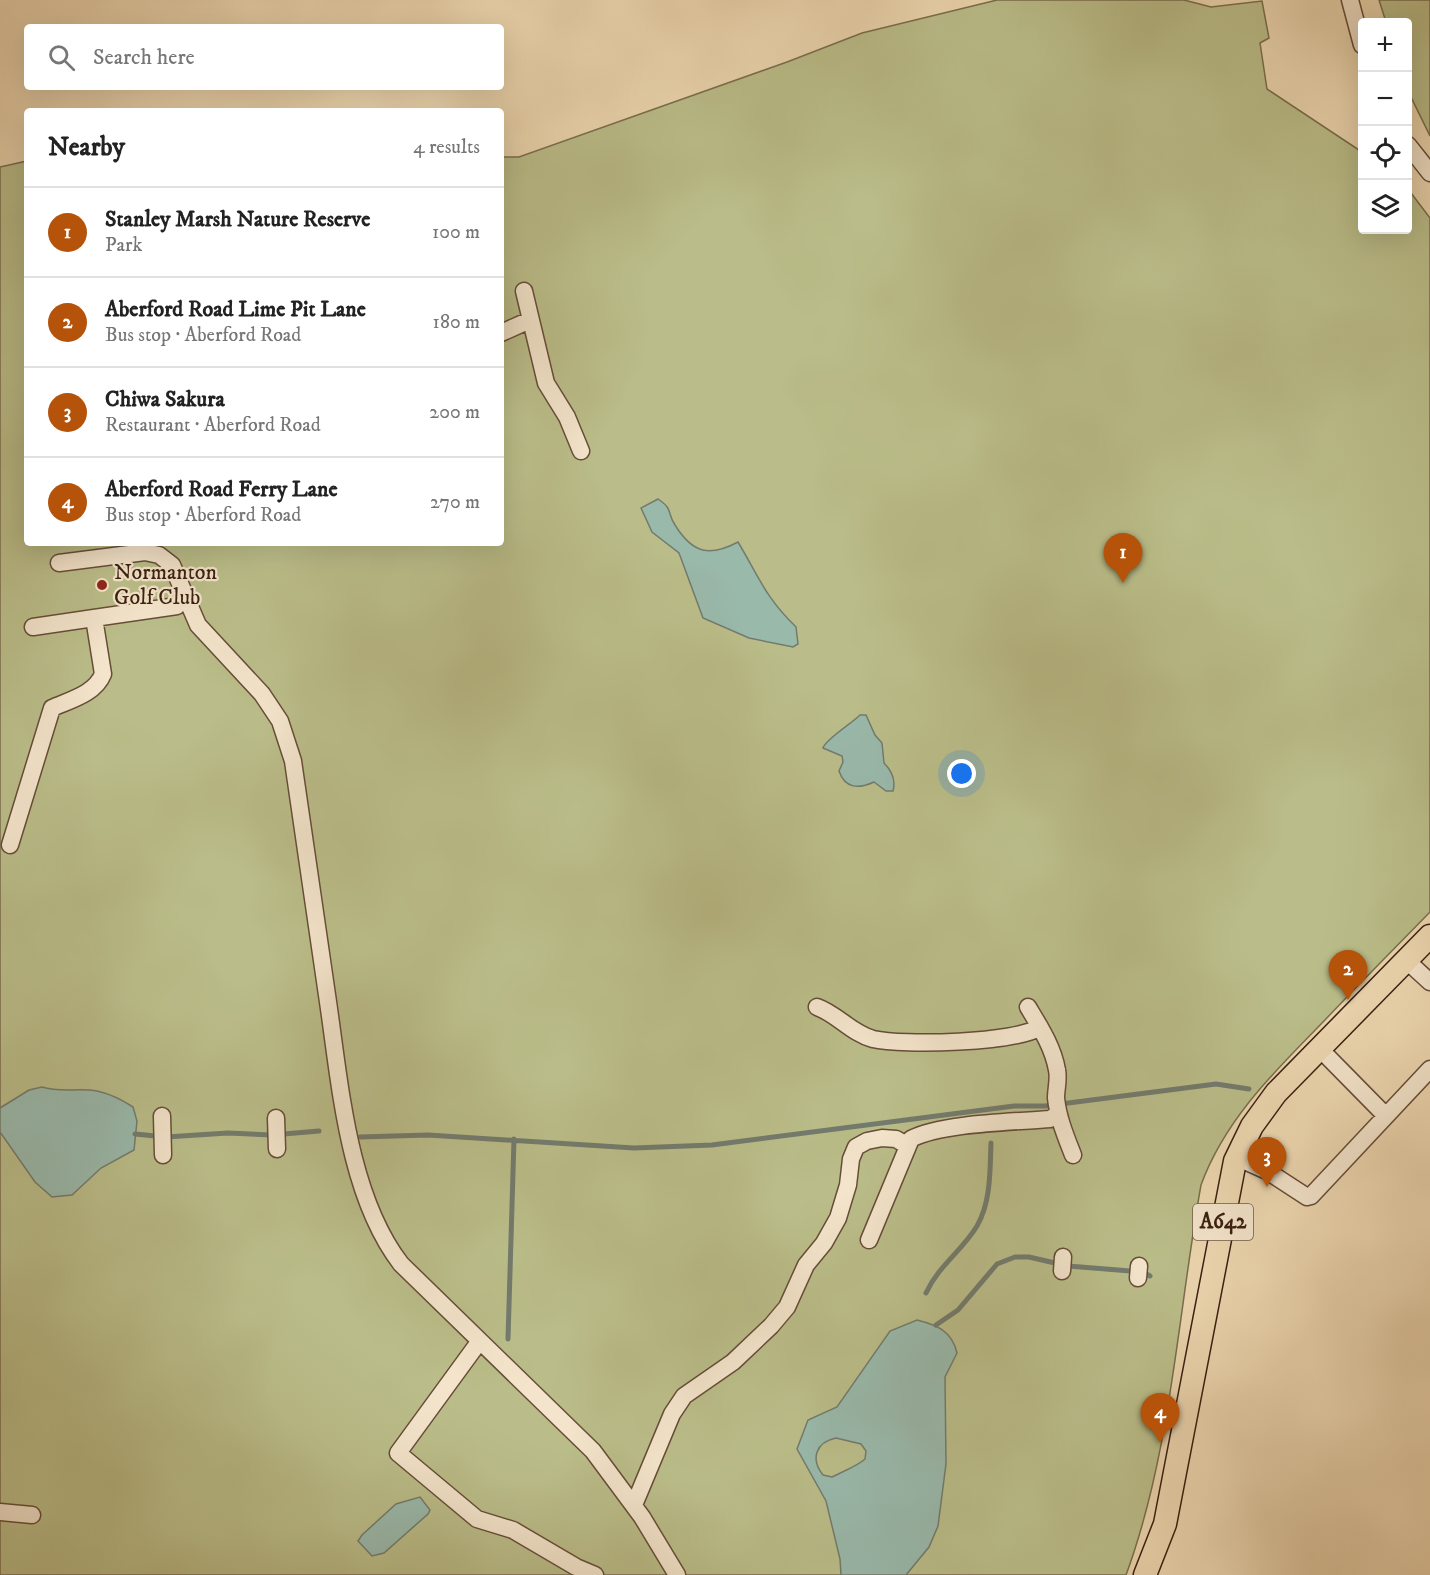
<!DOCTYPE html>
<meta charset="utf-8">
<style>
:root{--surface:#fff;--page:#f6f6f6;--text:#222;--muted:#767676;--line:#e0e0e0;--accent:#b45309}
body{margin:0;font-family:"IM FELL DW Pica",serif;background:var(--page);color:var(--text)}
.controls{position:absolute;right:18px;top:18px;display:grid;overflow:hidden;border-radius:6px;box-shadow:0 6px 24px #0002}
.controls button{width:54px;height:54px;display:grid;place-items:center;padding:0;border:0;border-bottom:2px solid var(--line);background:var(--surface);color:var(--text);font:30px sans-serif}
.you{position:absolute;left:962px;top:774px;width:21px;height:21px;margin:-15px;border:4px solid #fff;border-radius:50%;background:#1a73e8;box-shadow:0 0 0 9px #1a73e833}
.badge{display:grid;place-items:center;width:39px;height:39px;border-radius:50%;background:var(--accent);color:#fff;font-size:20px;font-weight:700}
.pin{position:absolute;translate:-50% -50px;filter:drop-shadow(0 2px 3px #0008)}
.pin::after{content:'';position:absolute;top:32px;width:21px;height:18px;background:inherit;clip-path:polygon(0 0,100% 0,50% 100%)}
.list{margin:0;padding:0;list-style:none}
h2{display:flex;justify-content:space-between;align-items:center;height:78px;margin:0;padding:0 24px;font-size:26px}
h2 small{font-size:20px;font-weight:400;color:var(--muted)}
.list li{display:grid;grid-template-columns:39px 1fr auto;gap:18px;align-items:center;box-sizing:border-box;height:90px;padding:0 24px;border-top:2px solid var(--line)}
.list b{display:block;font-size:22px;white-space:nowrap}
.list p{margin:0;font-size:20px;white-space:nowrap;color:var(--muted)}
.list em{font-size:20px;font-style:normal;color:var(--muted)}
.icon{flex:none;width:33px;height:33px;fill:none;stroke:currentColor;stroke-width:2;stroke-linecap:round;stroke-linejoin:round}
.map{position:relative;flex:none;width:1430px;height:1575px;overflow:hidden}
.search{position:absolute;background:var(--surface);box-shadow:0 6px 24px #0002;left:24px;top:24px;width:480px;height:66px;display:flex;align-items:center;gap:15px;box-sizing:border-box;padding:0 21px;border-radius:6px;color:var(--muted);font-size:22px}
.panel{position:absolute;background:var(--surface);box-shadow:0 6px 24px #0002;left:24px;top:108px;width:480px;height:438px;border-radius:6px}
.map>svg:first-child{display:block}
.green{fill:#babd89;stroke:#7a6e4d;stroke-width:1.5}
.water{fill:#99b9ab;stroke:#737b6d;stroke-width:1.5;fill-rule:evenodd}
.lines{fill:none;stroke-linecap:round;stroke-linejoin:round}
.stream{stroke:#737b6d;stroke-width:5}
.minor-casing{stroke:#664d38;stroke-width:19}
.major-casing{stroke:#3a1f11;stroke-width:25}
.minor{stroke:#f3e4cb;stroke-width:16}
.major{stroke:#ecd6af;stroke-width:22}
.poi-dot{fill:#8f2418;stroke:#f3e4cb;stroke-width:2}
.labels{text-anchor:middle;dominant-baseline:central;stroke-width:4.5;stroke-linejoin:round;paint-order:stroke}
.shield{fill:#f3e4cb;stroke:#725a49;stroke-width:1.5}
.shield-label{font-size:21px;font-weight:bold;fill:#3a1f11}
.poi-label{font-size:22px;fill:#3a1f11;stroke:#f3e4cb;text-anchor:start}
</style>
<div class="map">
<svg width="1430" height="1575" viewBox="0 0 1430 1575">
<rect width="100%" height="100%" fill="#ecd6af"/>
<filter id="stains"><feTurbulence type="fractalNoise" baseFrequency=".00333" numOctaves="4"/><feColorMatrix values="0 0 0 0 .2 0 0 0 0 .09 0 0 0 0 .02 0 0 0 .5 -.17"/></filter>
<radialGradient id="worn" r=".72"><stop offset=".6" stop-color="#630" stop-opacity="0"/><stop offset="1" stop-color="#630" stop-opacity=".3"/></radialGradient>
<path class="green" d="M997 0H1184L1211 7 1262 1 1269 38 1260 43 1267 89 1362 152V230H1408V189L1430 218V912C1395 948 1359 984 1324 1021 1276 1070 1225 1119 1201 1185 1178 1313 1171 1453 1126 1575H0V167L27 161V543H501V157H519L787 62 862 33Z
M1379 0H1430V136L1408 91V22H1386Z"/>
<path class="water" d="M658 499C674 510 666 511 675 525 693 554 710 557 738 542 759 577 765 597 796 627L798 644 793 647 749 638 703 618 679 553 652 532 641 508Z
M860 715H866L875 735 882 743 884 763C892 771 896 780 893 791H886L874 782C859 789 845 789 839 771L843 762 842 756 823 748C825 740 851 724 860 715Z
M42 1087C58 1092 72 1089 89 1090 105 1091 119 1098 133 1107L137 1121 134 1150 101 1168 72 1195 52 1197 35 1182 0 1132V1108L29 1090Z
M917 1320C937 1325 952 1331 957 1353L945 1377 946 1464 938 1526 929 1547 906 1575H841L840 1559 826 1501 797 1449 808 1420 837 1407 890 1331ZM836 1438 861 1444 866 1451 865 1459C856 1467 843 1471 832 1477L823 1475C810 1459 816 1442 836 1438Z
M420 1497 430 1510 428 1514 384 1553 372 1556 358 1541 362 1535 396 1504Z"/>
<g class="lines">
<path class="stream" d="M135 1134 166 1137 228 1133 272 1135 319 1131
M360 1137 428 1135 634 1148 712 1145 1014 1106H1045L1216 1084 1249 1089
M926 1293C939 1265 962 1251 977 1226 991 1202 990 1170 991 1143
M936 1325 958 1310 997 1264 1015 1257H1029L1068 1266 1143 1272 1150 1276
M508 1339 514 1139"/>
<defs>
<path id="minor" d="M1350 0 1362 45
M1408 145 1430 173
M524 291 546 383 567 417 581 451
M501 333 530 320
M59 563 145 552 159 555 172 565 198 625 262 694 280 721 293 761C304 839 316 917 327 995 340 1081 347 1194 401 1264L593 1451 642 1517 677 1575
M94 618 177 606
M10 845 52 708C70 700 95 694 103 674L94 618 33 627
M1406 960 1430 982
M817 1007C837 1014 851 1033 873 1039 903 1046 1016 1043 1040 1027
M1028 1007C1040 1027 1053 1047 1057 1070 1059 1079 1056 1089 1056 1098 1058 1118 1066 1137 1073 1155
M1320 1049 1386 1116
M162 1116 163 1155
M276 1118 277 1149
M1247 1162 1267 1171 1307 1197 1311 1196 1430 1069
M869 1240 911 1139C941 1123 1014 1122 1050 1119L1058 1114
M1062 1271 1063 1257
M1138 1278 1139 1266
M479 1342 398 1453 477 1519 513 1530 576 1567 595 1575
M634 1505 672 1414 684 1396 733 1362 771 1326 787 1307 806 1265 824 1243 838 1218 848 1185 851 1159 856 1147 867 1141 882 1138 896 1139 908 1146
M0 1512 32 1515"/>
<path id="major" d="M1145 1575 1165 1524 1235 1161 1252 1126 1276 1093 1430 936"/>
</defs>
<use href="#minor" class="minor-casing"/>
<use href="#major" class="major-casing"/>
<use href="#minor" class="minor"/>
<use href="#major" class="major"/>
</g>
<circle class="poi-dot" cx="102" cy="585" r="6"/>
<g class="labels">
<rect class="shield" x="1193" y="1204" width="60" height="36" rx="4.5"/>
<g class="shield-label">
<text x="1223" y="1222">A642</text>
</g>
<g class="poi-label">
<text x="114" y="572">Normanton<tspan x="114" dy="25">Golf Club</tspan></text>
</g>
</g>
<rect width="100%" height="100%" filter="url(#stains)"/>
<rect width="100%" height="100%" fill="url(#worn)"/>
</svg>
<div class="controls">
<button>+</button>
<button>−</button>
<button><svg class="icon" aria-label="locate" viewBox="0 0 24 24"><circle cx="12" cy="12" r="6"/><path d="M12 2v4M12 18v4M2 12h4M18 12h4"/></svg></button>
<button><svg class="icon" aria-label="layers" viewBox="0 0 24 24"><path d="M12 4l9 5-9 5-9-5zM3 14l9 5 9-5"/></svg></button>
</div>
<div class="you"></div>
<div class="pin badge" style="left:1123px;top:583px">1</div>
<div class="pin badge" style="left:1348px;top:1000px">2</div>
<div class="pin badge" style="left:1267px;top:1187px">3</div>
<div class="pin badge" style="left:1160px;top:1443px">4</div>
<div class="search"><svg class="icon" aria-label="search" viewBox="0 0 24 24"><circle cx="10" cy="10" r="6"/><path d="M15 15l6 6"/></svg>Search here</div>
<section class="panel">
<h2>Nearby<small>4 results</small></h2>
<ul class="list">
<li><span class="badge">1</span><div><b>Stanley Marsh Nature Reserve</b><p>Park</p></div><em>100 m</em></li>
<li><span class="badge">2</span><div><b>Aberford Road Lime Pit Lane</b><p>Bus stop · Aberford Road</p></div><em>180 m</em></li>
<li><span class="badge">3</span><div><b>Chiwa Sakura</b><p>Restaurant · Aberford Road</p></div><em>200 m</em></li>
<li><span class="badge">4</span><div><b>Aberford Road Ferry Lane</b><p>Bus stop · Aberford Road</p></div><em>270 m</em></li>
</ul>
</section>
</div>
